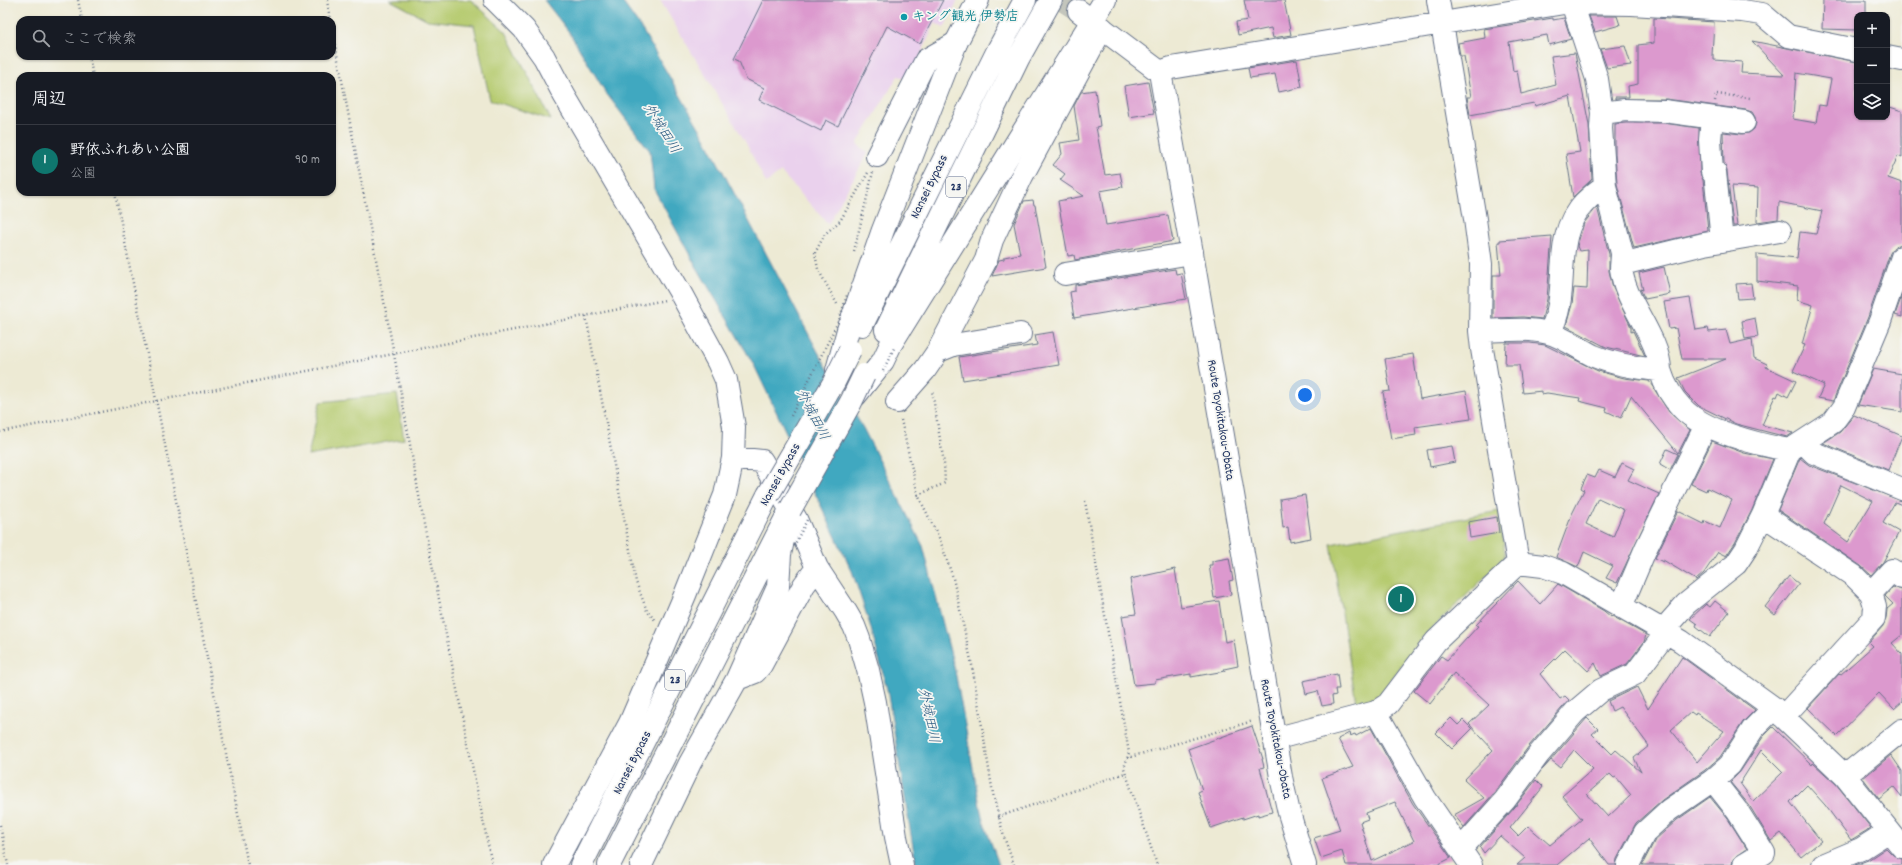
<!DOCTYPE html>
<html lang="ja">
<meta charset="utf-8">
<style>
:root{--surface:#171b24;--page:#20242c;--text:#f1f3f6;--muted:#9ea1a6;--line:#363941;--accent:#0f766e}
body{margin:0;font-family:Dekko,"Klee One",sans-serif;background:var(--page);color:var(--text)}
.controls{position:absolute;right:12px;top:12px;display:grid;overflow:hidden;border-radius:8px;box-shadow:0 1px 3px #0004}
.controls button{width:36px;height:36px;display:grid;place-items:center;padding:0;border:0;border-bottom:1px solid var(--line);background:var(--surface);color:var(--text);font:20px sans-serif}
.you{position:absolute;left:1305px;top:395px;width:14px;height:14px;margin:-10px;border:3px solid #fff;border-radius:50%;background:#1a73e8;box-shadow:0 0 0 6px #1a73e833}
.badge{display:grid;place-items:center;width:26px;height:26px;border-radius:50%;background:var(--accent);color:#fff;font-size:13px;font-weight:700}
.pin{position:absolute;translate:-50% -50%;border:2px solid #fff;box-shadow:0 1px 4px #0006}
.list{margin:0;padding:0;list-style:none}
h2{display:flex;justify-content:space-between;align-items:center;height:52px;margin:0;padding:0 16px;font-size:17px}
h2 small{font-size:13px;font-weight:400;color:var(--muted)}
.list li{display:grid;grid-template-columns:26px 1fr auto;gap:12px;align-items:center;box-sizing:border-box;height:72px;padding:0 16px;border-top:1px solid var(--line)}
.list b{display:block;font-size:15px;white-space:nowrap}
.list p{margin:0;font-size:13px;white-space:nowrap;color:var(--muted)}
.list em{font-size:13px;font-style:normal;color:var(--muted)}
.icon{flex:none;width:22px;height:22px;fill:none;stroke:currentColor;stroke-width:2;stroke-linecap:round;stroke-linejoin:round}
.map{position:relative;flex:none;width:1902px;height:865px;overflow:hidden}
.search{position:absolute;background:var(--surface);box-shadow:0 1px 3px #0004;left:16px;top:16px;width:320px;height:44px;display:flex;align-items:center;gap:10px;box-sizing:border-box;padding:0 14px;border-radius:12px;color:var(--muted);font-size:15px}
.panel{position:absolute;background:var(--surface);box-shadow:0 1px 3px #0004;left:16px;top:72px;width:320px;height:124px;border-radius:12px}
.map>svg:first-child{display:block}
.built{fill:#ead1ed}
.green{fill:#b6cb6f;stroke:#687d66}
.water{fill:#40a8c0;stroke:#2e6c8f}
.building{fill:#dc99ce;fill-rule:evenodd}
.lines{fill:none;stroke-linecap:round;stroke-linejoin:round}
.major-tunnel{stroke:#c3c5bc;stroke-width:22;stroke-dasharray:22 11;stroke-linecap:butt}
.minor-casing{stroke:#647087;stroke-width:24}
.major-casing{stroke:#647087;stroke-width:24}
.highway-casing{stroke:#647087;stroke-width:24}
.path{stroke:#647087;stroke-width:2.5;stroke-dasharray:1 3;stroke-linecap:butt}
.minor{stroke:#fff;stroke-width:22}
.major{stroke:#fff;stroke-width:22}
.highway{stroke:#fff;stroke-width:22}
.highway-bridge-casing{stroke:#647087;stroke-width:24;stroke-linecap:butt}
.path-bridge{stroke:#647087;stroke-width:2.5;stroke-dasharray:1 3;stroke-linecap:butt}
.highway-bridge{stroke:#fff;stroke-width:22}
.culture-dot{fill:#0f9aa8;stroke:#f6f6f2;stroke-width:1.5}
.labels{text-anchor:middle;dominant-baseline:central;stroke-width:3.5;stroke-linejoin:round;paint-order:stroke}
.shield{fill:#f6f6f2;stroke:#5d6b8a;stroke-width:1}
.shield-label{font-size:12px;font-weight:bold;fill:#1b2f5e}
.culture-label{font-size:13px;font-weight:bold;fill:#0d838f;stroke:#f6f6f2;text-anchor:start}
.street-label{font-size:13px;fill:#1b2f5e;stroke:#f6f6f2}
.water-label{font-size:14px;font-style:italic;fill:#285980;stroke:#f6f6f2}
</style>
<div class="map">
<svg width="1902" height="865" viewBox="0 0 1902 865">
<rect width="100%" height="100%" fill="#f6f6f2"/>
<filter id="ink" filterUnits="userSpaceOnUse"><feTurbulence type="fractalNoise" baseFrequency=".025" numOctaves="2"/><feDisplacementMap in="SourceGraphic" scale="8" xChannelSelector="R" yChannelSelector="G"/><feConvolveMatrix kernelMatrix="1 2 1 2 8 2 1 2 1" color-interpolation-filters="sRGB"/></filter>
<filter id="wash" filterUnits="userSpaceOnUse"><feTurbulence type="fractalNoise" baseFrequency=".012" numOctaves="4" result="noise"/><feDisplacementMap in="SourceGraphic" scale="16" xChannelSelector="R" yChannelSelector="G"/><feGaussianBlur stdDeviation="0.9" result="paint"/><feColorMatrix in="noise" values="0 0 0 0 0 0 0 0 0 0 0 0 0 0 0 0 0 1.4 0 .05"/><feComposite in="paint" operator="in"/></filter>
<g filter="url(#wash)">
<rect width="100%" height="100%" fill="#edead4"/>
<path class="built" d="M660 0H958L944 28 935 23 910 79 898 76 857 144 868 153 828 224 781 172 766 183 746 143Z"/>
<path class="green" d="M390 0H471L506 32 551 120 490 100 474 25 428 20Z
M397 394 404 439 308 456 320 402Z
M1499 511 1505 553 1503 560 1422 638 1380 695 1357 709 1331 544Z"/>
<path class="water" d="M544 0H621L641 28 704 136 818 352 863 428 923 546 955 671 982 817 999 865H916L887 689 870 625 852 571 754 365 692 259 654 189 650 151 606 93 569 32Z"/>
<g id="blocks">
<path class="building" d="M763 0H943L920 44 887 26 838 126 826 120 821 131 759 100 764 88 746 79 739 61 734 59Z
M1244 0H1284L1291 35 1273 38 1271 28 1238 35 1236 22 1248 20Z
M1823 0H1866V15H1857V30L1822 29Z
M1589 16H1617L1620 25 1595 32Z
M1553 18V20L1564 18 1571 39 1549 45 1547 35 1509 42 1513 71 1517 70 1521 94 1556 85 1551 56 1575 53 1589 125 1592 179 1573 197 1566 154 1580 152 1570 96 1535 106 1534 103 1470 115 1467 97H1471L1464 56H1460L1458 43 1485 38 1484 29Z
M1654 18 1714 22 1712 55H1714V60L1742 62 1741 73 1784 75 1752 41 1857 62V117H1887V106L1902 111V158L1898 156 1888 178 1902 183V245L1894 247 1890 253 1868 317 1833 401 1818 398 1824 385 1793 371 1805 345 1802 344 1813 305 1797 300 1798 286 1757 281V254L1797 258 1800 232 1816 234 1822 211 1779 202 1778 219 1757 222 1758 188 1732 186 1737 226H1733L1727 171 1724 164 1723 132 1742 134 1749 133 1754 129 1756 123 1755 117 1752 112 1746 110 1666 99H1615V97H1629L1628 86 1638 84V45L1654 43ZM1796 73 1831 79 1826 106 1819 105 1816 123 1793 119Z
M1625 46 1631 65 1607 68 1600 49Z
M1297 60 1302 87 1279 92 1275 74 1250 78 1248 68Z
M1148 82 1154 113 1129 117 1124 86Z
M1095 90 1100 126 1096 127 1105 175 1120 173 1123 187 1100 191 1106 225 1168 215 1173 241 1075 260 1074 255 1068 256 1058 201 1084 196 1060 180 1065 174 1053 165 1062 154 1060 143 1079 140 1074 106 1081 92Z
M1626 123H1663L1699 128 1700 173 1703 180 1708 231 1634 248 1617 184 1615 154V124Z
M1033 200 1034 205H1035L1046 267 992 276 999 260 1004 259V257L1020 254 1014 224 1024 201Z
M1597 207 1609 254V271L1613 288 1631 327V332L1633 331 1645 356 1606 347 1566 326 1572 304 1574 288 1587 289 1588 250 1579 251 1577 246 1584 223Z
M1552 236 1547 299 1542 319 1523 317 1493 318V275H1501L1498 242H1500V240Z
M1664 267 1670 294 1645 299 1640 289 1643 290 1639 273Z
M1175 269 1176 274 1181 273 1186 299 1074 318 1070 292 1075 291V285Z
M1751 283 1753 298 1738 299 1736 284Z
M1902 295V317L1895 315Z
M1690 298 1696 330 1708 328 1709 332 1726 330 1730 344 1752 339 1754 358 1767 364 1766 367 1796 381 1788 397 1779 392 1777 397 1775 396 1762 425 1793 433 1787 437 1736 424 1699 406 1685 392 1678 378 1726 359H1682L1676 328 1669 329 1664 302Z
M1755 318 1758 337 1745 339 1742 321Z
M1053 332 1059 365 963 380 959 357 1037 345 1035 335Z
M1506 343H1530L1545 345 1598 371 1624 378 1649 381 1669 412 1690 430 1678 453 1631 396 1621 418 1606 411 1607 408 1579 401 1580 398 1547 393 1542 394V391L1523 393 1519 365H1505Z
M1413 354 1420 399 1466 391 1471 419 1415 427 1416 435 1391 439 1383 392 1390 391 1385 359Z
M1873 369 1902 374V412L1858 405Z
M1854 415 1902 436 1888 470 1823 443 1840 432Z
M1712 441 1744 453 1773 459 1752 510 1735 543 1726 556 1718 552 1704 573 1696 580 1663 560V562L1655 558 1678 511 1704 524 1705 521 1720 528 1732 500 1707 488 1706 491 1691 484Z
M1452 446 1455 462 1430 467 1427 450Z
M1667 449 1678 454 1670 470 1660 464Z
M1800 458 1809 465 1902 501V505L1895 502 1883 523 1899 532 1883 562 1871 575 1861 566 1778 510ZM1841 485 1873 501 1848 542 1824 524Z
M1622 463 1634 469 1628 480 1659 494 1617 583 1606 578 1613 566 1584 552 1578 567 1556 557 1572 514 1584 490 1581 488 1587 475 1595 478 1599 470 1615 477ZM1598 498 1624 510 1613 537 1586 524Z
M1305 495 1311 538 1290 542 1288 527 1283 528 1280 499Z
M1497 517 1499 533 1470 538 1468 522Z
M1229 558 1233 580 1229 581 1231 595 1214 598 1209 565H1212V561Z
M1175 569 1181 607 1219 601 1225 642 1234 640 1238 666 1224 669 1225 671 1191 677V674L1155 680V683L1134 685 1122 616 1136 614 1130 579Z
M1789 576 1799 584 1775 615 1765 607Z
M1518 581 1540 604 1558 584 1604 611 1611 617 1612 616 1646 635 1644 642 1627 664 1601 676 1595 663 1588 671 1565 649 1540 674 1560 699 1565 696 1569 700 1529 746 1495 792 1464 827 1454 815 1484 798 1464 780 1493 750 1469 724 1489 705 1454 673 1430 704 1414 691 1441 656 1447 660 1478 626 1476 625Z
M1893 587 1902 590V635L1892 643 1902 654V702L1894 709 1879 693 1837 736 1808 708 1839 674 1840 675 1873 646 1869 642 1883 626 1886 619 1887 609 1893 604 1885 596Z
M1715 601 1729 612 1710 637 1696 626 1697 624 1690 619 1706 604 1710 607Z
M1682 657 1755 710 1743 722 1720 757 1705 770 1662 800 1636 823 1617 859 1616 865H1609L1589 838 1557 865H1517L1525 858 1500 836 1484 853 1480 847 1514 808 1536 780 1543 787 1510 828 1518 836 1528 826 1550 845 1582 819 1562 796 1593 769 1574 750 1560 767 1551 760 1542 770 1549 762 1587 718 1598 729 1592 734 1612 754 1616 750 1641 772 1634 758 1649 746 1620 707 1612 711 1608 701 1637 687 1648 709ZM1691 712 1695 715 1696 713 1724 731 1697 762 1671 730ZM1610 774 1614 778 1616 777 1631 795 1608 817 1587 794Z
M1337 674 1339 689H1335L1336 695 1332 696 1333 704 1322 706 1318 691 1306 694 1303 681Z
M1451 718 1458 725 1463 720 1472 729 1452 749 1436 733Z
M1252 726 1263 759H1262L1264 767 1260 768 1272 812 1258 816V814L1243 819V817L1211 828 1198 792 1202 790 1188 749Z
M1773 727 1812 765 1813 763 1836 784 1871 828 1851 840 1825 805 1807 785 1790 802 1821 841 1801 857 1781 833 1771 841 1749 805 1730 782 1740 772 1763 737ZM1761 750 1783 772 1753 801 1740 783Z
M1371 728 1413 804 1451 858 1437 865H1346L1342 851 1321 858 1314 838 1340 830 1322 778 1353 767 1338 739 1349 733 1350 736 1355 734 1356 736ZM1395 802 1414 841 1372 861 1360 822 1368 819 1366 813Z
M1891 755 1902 771V797L1894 787 1879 799 1863 778Z
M1710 797 1728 819 1747 849 1733 859 1732 865H1642L1655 840 1677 820Z
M1886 848 1893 855 1902 859V865H1855L1868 860Z"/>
</g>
</g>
<g filter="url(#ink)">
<use href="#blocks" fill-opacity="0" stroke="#647087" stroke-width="1"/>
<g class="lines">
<path class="major-tunnel" d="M1062 0 1079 11"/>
<defs>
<path id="minor" d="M495 0 524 29 544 57 564 95 680 292 718 362 726 380 734 427 733 458 725 495 685 595 630 723 554 865
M1438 0 1475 219 1481 264 1480 331 1482 349 1518 563
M1573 0 1572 3 1597 79 1602 113 1601 128 1605 186 1622 253C1622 259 1621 264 1621 269 1622 276 1625 286 1628 293 1637 315 1660 346 1660 370
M1887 57 1902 60
M1160 72 1171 68 1564 3 1632 4 1742 11 1762 14 1788 36 1857 50
M1602 113 1625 110 1664 111 1744 122
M1712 118 1710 140 1712 172H1715L1722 241
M877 156 926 60 956 43
M1623 262 1626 263 1704 244 1780 231
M1065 274 1192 253
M1480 331C1502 331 1526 327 1548 333 1564 337 1579 349 1594 356 1616 365 1637 368 1660 370 1664 383 1672 398 1682 408 1703 431 1759 445 1790 450
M1549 333C1573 293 1549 239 1584 203 1591 196 1596 191 1605 186
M938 351 953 345 1020 334
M897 402 925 370 938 351 986 260 992 240 1022 176 1102 28
M1803 442 1814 453 1902 489
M733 458 762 461 796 519 817 568 846 612 854 626 859 639 868 670 875 702 896 837 902 865
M1763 515 1854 576 1871 593
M1518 563 1543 566 1563 573 1681 641 1774 708 1845 776 1902 847
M1621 607 1646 548 1706 425
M737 679 755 672 761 665 804 585 817 568
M1376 712 1425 798 1471 865
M1783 717 1874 618 1875 606 1871 593 1892 570 1902 578
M1274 739 1376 712 1388 704 1436 641 1518 563
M1845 776 1902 730
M1713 780 1738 812 1764 853 1744 865
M1461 849 1505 800 1539 754 1575 712 1601 690 1635 674 1666 633 1670 622 1686 604 1736 564 1746 549 1763 515 1790 450 1833 422 1844 407 1880 321 1902 257
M641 865 690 763 737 679 778 587 780 554 787 523
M1628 865 1645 832 1669 810 1713 780 1730 765 1753 729 1774 708
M1823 865 1861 849 1889 831"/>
<path id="major" d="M1079 11 1160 72 1192 253 1281 777 1289 813 1305 865"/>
<path id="highway" d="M862 325 998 50 1025 0
M886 330 1018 59 1051 0
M837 370 848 330 883 230 956 43 978 0
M856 395 883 361 891 344 1105 0
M581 865 768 495
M609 865 790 510"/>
</defs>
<use href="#minor" class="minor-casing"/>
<use href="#major" class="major-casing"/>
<use href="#highway" class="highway-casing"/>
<path class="path" d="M78 0 82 20
M327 0 330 20
M332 28 394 354 424 524 492 865
M89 56 93 76
M1715 101 1716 94 1750 98
M115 192 248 865
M854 251 873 172
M837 304 818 269 815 253 825 234 840 221 869 171
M586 316 636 582 647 611 655 620
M901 420 918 495 940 540 953 578 972 665 993 794 1004 837 1014 865
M0 432 665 300
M918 495 945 483 944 463 932 391
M1085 501 1129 753 1124 768 1157 865
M1127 758 1253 721
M998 817 1125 773
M0 825 8 865"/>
<use href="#minor" class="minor"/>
<use href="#major" class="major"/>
<use href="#highway" class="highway"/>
<defs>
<path id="highway-bridge" d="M768 495 834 382 850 350
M790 510 851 402 864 375"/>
</defs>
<use href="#highway-bridge" class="highway-bridge-casing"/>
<path class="path-bridge" d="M883 371 895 346
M791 416 840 318 847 295
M794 546 807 520"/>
<use href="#highway-bridge" class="highway-bridge"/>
</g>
</g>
<circle class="culture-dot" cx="904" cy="17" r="4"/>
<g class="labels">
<g class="shield">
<rect x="946" y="177" width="20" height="20" rx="3"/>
<rect x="665" y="670" width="20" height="20" rx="3"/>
</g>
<g class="shield-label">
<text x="956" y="187">23</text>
<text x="675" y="680">23</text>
</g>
<g class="culture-label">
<text x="912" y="17">キング観光 伊勢店</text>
</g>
<g class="street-label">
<text transform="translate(930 187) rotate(-64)">Nansei Bypass</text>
<text transform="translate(1220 420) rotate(81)">Route Toyokitakou-Obata</text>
<text transform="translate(781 475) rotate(-61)">Nansei Bypass</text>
<text transform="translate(1275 739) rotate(79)">Route Toyokitakou-Obata</text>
<text transform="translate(633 763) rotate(-63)">Nansei Bypass</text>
</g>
<g class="water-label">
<text transform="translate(661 129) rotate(58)">外城田川</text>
<text transform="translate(812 415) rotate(63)">外城田川</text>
<text transform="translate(928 716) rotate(78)">外城田川</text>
</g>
</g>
</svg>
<div class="controls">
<button>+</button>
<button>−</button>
<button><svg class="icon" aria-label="layers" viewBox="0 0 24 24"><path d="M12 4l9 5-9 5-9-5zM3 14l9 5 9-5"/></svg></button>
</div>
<div class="you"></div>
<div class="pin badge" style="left:1401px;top:599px">1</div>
<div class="search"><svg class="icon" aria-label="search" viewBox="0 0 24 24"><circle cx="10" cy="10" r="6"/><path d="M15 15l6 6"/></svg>ここで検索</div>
<section class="panel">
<h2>周辺<small></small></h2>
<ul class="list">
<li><span class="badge">1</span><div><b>野依ふれあい公園</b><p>公園</p></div><em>90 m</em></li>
</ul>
</section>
</div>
